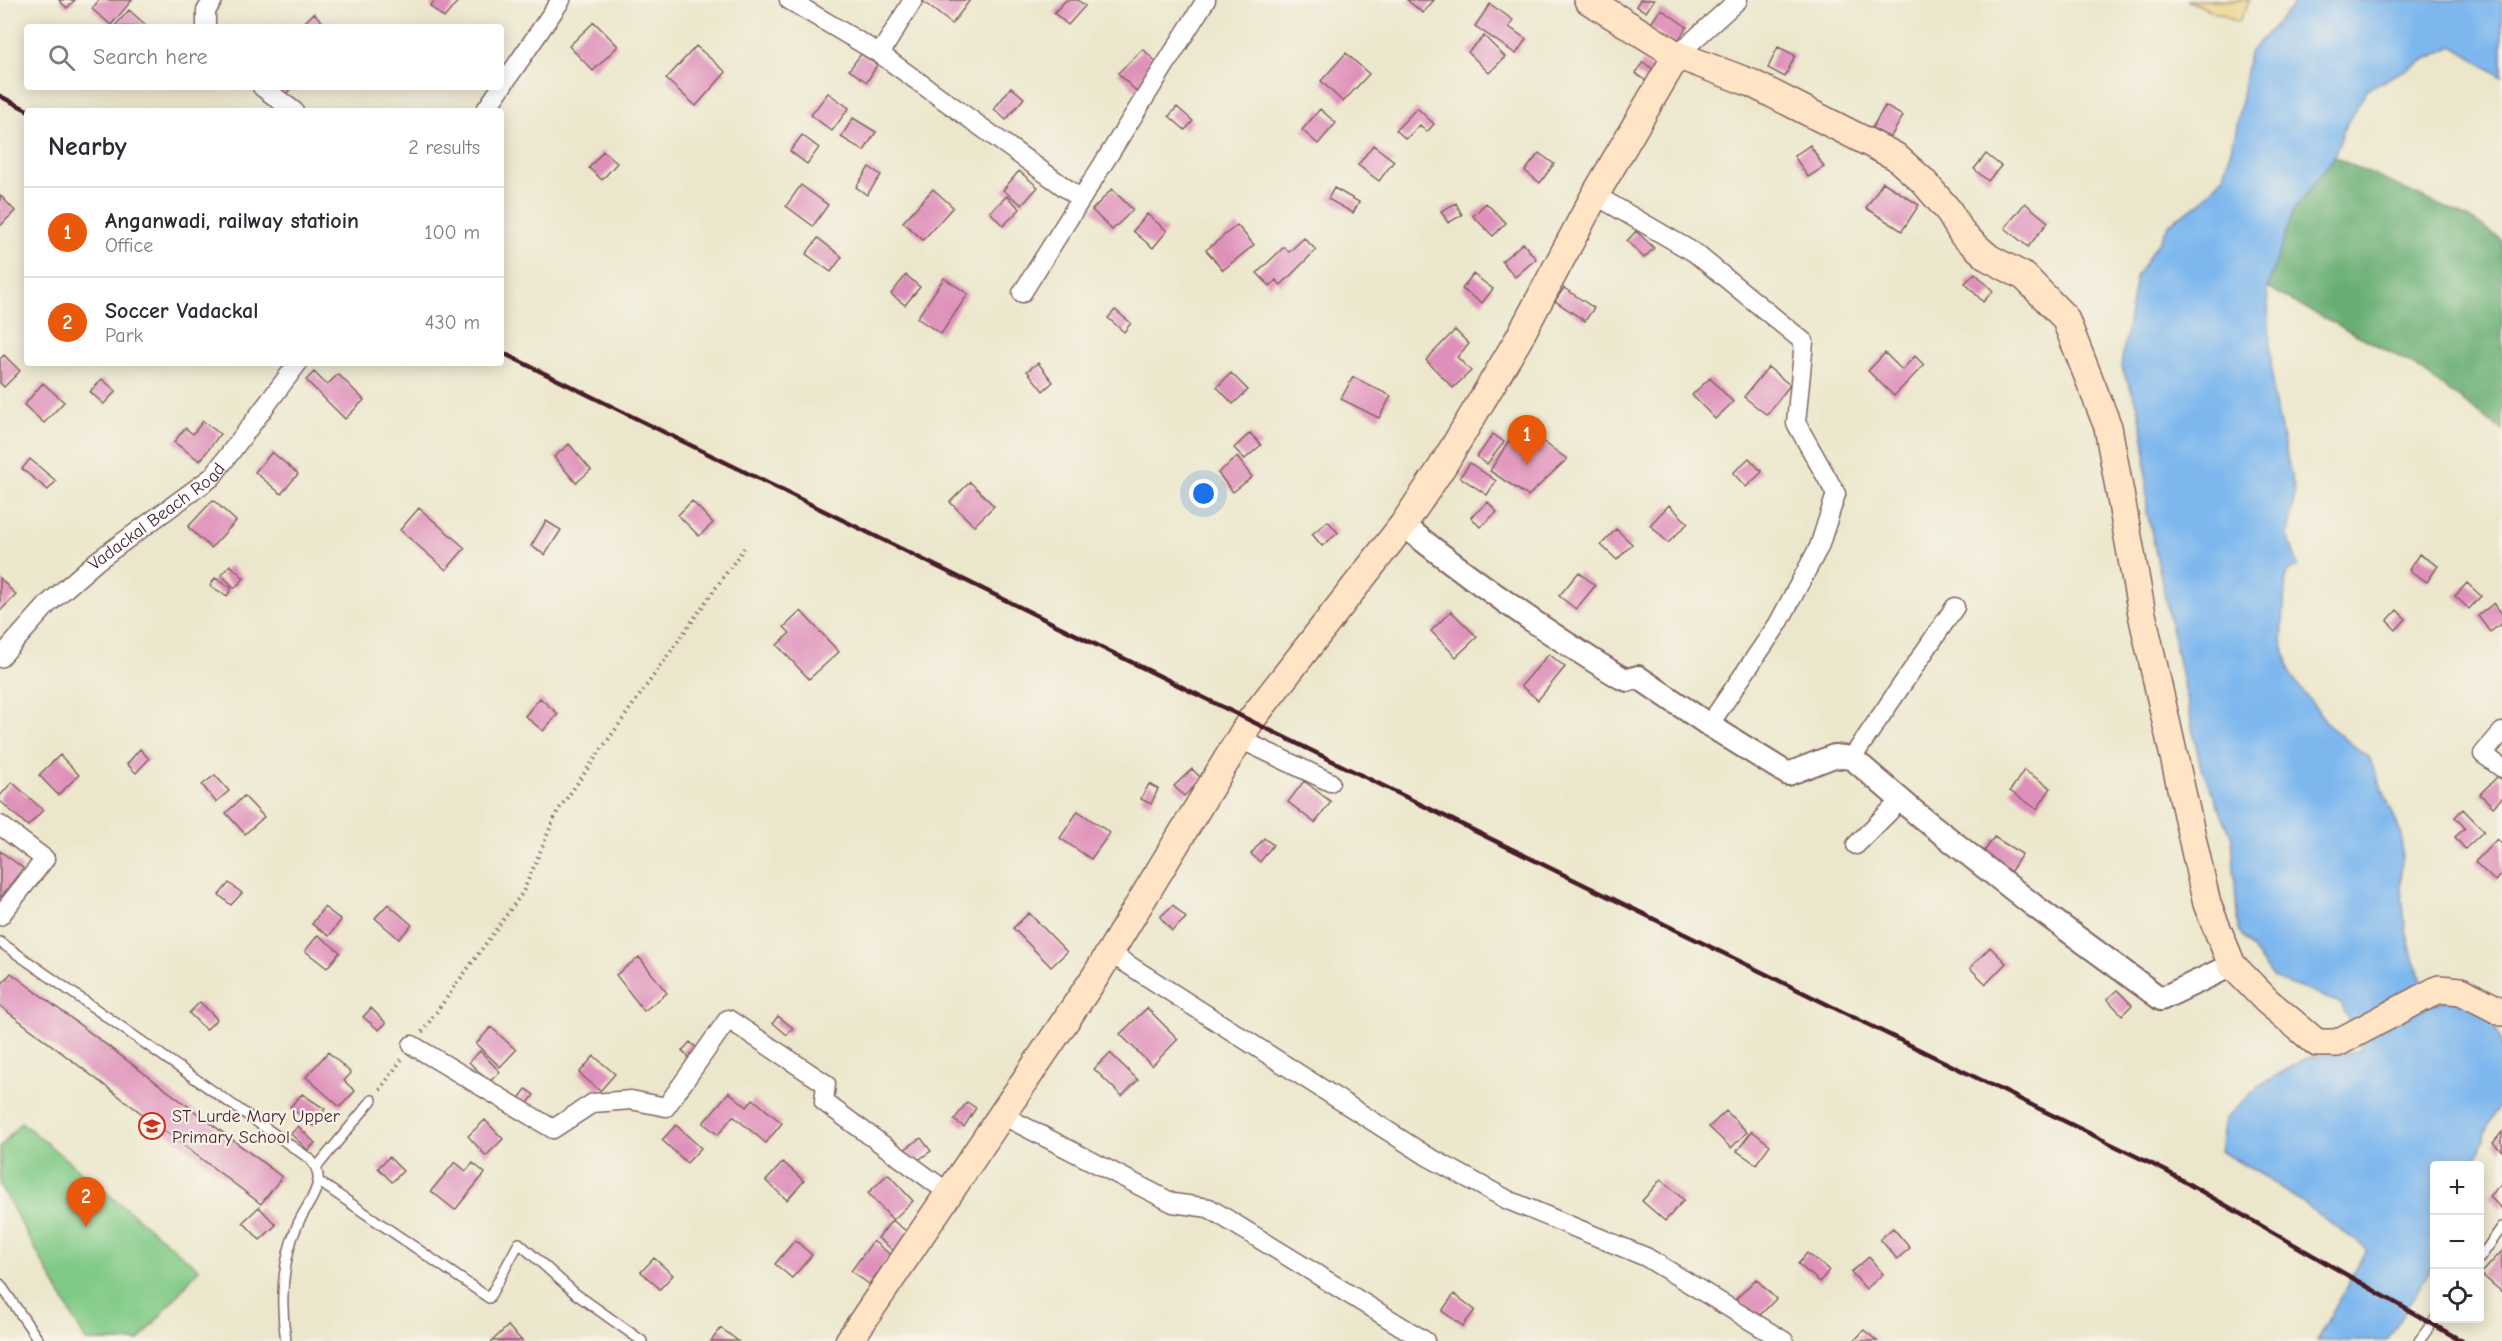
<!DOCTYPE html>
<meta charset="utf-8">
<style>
:root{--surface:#fff;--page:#f7f7f7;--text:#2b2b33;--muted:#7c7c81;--line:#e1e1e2;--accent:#ea580c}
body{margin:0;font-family:"Comic Neue",sans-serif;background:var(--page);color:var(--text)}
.controls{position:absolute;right:18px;bottom:18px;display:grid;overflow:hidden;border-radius:6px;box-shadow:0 3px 15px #0003}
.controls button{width:54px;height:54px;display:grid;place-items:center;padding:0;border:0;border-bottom:2px solid var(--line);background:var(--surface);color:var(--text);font:30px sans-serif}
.you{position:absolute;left:1204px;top:494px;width:21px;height:21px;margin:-15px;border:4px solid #fff;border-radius:50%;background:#1a73e8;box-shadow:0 0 0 9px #1a73e833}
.badge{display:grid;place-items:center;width:39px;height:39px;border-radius:50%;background:var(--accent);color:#fff;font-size:20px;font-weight:700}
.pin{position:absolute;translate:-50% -50px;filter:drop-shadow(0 2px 3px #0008)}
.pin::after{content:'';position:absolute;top:32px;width:21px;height:18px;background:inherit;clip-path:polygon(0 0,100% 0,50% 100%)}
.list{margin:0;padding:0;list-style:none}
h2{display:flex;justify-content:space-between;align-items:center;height:78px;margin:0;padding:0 24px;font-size:26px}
h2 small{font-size:20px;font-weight:400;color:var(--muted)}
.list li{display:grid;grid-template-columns:39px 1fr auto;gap:18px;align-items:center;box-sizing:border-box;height:90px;padding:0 24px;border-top:2px solid var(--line)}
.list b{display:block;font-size:22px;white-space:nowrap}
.list p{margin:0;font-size:20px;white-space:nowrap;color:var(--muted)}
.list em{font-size:20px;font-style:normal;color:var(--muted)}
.icon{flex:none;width:33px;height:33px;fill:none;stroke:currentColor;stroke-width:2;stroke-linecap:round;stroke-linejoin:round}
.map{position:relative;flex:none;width:2502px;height:1341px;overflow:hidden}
.search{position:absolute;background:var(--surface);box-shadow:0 3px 15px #0003;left:24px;top:24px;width:480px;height:66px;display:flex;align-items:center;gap:15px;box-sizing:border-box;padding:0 21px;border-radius:6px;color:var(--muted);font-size:22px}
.panel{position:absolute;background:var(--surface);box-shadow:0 3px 15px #0003;left:24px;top:108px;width:480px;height:258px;border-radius:6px}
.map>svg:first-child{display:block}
.green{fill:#81ca86;stroke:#667458;stroke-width:1.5}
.forest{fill:#68ae73;stroke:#59664f;stroke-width:1.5}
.sand{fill:#eeda9e;stroke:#9c7c64;stroke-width:1.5}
.water{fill:#7db7ee;stroke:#646b8c;stroke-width:1.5}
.building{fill:#df90ba}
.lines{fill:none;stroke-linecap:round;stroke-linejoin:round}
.service-casing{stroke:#836563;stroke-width:12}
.minor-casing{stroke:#836563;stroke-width:21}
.tertiary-casing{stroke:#836563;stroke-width:26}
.secondary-casing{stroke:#836563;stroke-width:30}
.path{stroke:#836563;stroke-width:4;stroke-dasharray:1.5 4.5;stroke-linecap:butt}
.service{stroke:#fff;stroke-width:9}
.minor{stroke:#fff;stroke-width:18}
.tertiary{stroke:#fff;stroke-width:22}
.secondary{stroke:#ffe4c6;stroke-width:27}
.rail{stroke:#4a1f2b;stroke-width:4.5}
.labels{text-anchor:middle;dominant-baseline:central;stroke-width:4.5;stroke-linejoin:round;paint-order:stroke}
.street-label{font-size:18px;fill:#4a1f2b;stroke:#f7f3e8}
.poi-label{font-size:18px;fill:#4a1f2b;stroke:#f7f3e8;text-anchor:start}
</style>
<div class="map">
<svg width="2502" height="1341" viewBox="0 0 2502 1341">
<rect width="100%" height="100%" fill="#f7f3e8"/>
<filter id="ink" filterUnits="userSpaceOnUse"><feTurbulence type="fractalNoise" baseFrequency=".0167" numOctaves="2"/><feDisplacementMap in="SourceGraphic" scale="12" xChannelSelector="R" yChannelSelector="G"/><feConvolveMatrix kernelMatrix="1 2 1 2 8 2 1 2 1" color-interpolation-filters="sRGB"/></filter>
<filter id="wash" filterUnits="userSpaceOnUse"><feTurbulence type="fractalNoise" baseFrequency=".008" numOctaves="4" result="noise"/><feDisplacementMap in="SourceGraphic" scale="24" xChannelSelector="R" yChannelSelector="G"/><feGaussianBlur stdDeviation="1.35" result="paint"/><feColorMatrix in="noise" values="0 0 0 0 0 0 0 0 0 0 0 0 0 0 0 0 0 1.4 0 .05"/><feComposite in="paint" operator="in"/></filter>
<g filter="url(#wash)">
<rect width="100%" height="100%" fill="#ece7cc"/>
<path class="green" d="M21 1122 199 1269 139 1341H86L0 1185V1148Z"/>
<path class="forest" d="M2334 157 2474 221 2502 240V430L2409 362 2267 288 2293 211Z"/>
<path class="sand" d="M2187 0H2250L2238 22Z"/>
<path class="water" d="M2298 0H2502V77L2453 46 2367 89 2344 130 2334 157 2293 211 2267 288 2273 394 2295 493 2288 535 2298 566 2286 573 2282 640 2291 676 2331 728 2369 758 2402 835 2401 889 2406 931 2414 962 2432 1004 2462 996 2490 1012 2502 1046V1101L2491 1119 2474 1165 2434 1166V1263L2387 1341H2317L2367 1249 2267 1178 2220 1151 2225 1119 2260 1085 2307 1058 2362 1050 2340 1003 2273 978 2238 930 2232 838 2200 764 2147 511 2145 444 2138 406 2121 366 2136 277 2171 222 2200 203 2224 176 2236 131 2249 53Z"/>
<g id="blocks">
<path class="building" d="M59 0H75L67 8Z
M99 0H132L111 25 92 9Z
M436 0H457L458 1 444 18 430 6Z
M921 0H970L952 24Z
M1066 0H1078L1085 6 1068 25 1054 13Z
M1407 0H1434L1423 13Z
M1640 0H1654L1646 12 1636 6Z
M1490 4 1513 20 1509 27 1526 39 1516 54 1475 26Z
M1661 9 1687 27 1675 45 1649 26Z
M129 10 148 27H114Z
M314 13 327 27H300Z
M594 22 618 46 593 71 569 46Z
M1484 36 1505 57 1489 73 1468 52Z
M696 46 726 72 696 106 666 79Z
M1778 47 1795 55 1785 77 1768 68Z
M1143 49 1162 68 1137 92 1118 73Z
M1346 53 1369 74 1343 102 1321 81Z
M861 54 877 65 867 82 849 70Z
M1643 62 1654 70 1646 81 1635 73Z
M278 87H293L285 94Z
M1011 87 1024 98 1006 120 994 109Z
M828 93 849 108 832 131 811 115Z
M1885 106 1903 116 1890 138 1872 128Z
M1177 107 1193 121 1185 130 1169 116Z
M1417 108 1434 124 1427 132 1420 125 1406 139 1396 130Z
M1320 109 1336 123 1318 144 1302 130Z
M853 118 876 132 864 151 841 137Z
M802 135 819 148 807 164 790 151Z
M1373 145 1394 161 1379 181 1358 165Z
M1810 145 1824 167 1808 177 1794 156Z
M603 151 617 163 602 180 589 168Z
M1539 153 1554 164 1540 183 1525 171Z
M1986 154 2001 166 1988 181 1974 169Z
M869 167 881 175 867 195 856 187Z
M1019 171 1038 187 1022 205 1003 190Z
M1883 182 1919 205 1902 231 1866 208Z
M801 185 828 205 813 226 786 206Z
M1334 188 1359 202 1353 213 1328 199Z
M933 189 953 207 923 240 903 222Z
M1112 189 1133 210 1112 230 1092 210Z
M0 195 15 211 0 226Z
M1007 196 1020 209 1003 226 990 212Z
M1456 203 1462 215 1448 223 1441 211Z
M1486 203 1506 223 1493 236 1473 216Z
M2025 203 2048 222 2028 247 2005 228Z
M1147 214 1167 231 1153 248 1133 231Z
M1237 225 1254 245 1223 270 1206 250Z
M1636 231 1654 248 1644 258 1627 241Z
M818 238 842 257 831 272 806 254Z
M1304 238 1316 250 1281 285 1276 280 1270 286 1257 273 1284 247 1289 252Z
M1523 243 1536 259 1515 277 1502 261Z
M1975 273 1993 291 1983 302 1965 283Z
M1473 274 1493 289 1482 303 1462 289Z
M906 275 920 287 905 305 891 294Z
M944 278 968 294 941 334 917 318Z
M1564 288 1594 308 1585 321 1555 301Z
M1115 310 1131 323 1124 332 1108 318Z
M1455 330 1469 344 1457 357 1471 371 1453 388 1426 360Z
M1885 353 1902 370 1915 356 1924 365 1894 396 1868 371Z
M4 355 20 371 4 387 0 383V359Z
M1038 363 1053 382 1043 391 1027 371Z
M1768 367 1790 385 1767 415 1744 397Z
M314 372 327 385 338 374 364 400 345 419 306 380Z
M1231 373 1248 390 1233 404 1217 387Z
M1353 377 1391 396 1379 418 1341 399Z
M1710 378 1733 402 1715 419 1692 395Z
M102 379 116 391 104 404 90 392Z
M43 383 64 402 44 423 24 405Z
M203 421 220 434 200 461 174 442 185 428 193 434Z
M1519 424 1567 459 1528 496 1490 471Z
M1250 433 1261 445 1245 459 1234 448Z
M1493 434 1504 442 1487 464 1477 457Z
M569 444 591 470 576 483 554 457Z
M272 452 298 474 281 494 255 472Z
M1237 457 1252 477 1233 492 1218 473Z
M1749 458 1762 472 1746 487 1733 473Z
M30 459 56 481 48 490 22 469Z
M1470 463 1496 481 1487 495 1460 477Z
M970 482 994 506 974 526 950 502Z
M213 500 236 521 211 548 188 527Z
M692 501 713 523 699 536 678 515Z
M1488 502 1497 512 1480 527 1471 517Z
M1669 505 1688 523 1668 543 1650 525Z
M419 508 465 548 446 570 400 530Z
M546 521 561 530 545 555 531 546Z
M1328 521 1338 533 1322 546 1312 534Z
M1616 529 1632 544 1617 560 1601 545Z
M2419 554 2438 566 2427 582 2409 570Z
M230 565 244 578 235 588 221 575Z
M1579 572 1595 586 1576 609 1559 596Z
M0 578 16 595 1 610 0 608Z
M215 578 232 588 227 596 210 586Z
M2467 583 2481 596 2469 609 2455 596Z
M2494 603 2502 614V623L2490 632 2478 616Z
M2397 610 2406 619 2396 630 2387 621Z
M801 611 839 652 809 679 777 645 790 633 784 627Z
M1451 611 1477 637 1456 657 1431 631Z
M1549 654 1565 667 1538 700 1521 686Z
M540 698 558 714 543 731 525 716Z
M140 749 149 759 136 773 127 764Z
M60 755 79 775 58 795 39 775Z
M1192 769 1202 779 1184 796 1174 786Z
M2024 770 2051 788 2037 809 2010 791Z
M215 775 229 791 216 802 202 785Z
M2498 776 2502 781V798L2493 807 2480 794Z
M1304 781 1331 802 1315 823 1288 802Z
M12 782 43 810 28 826 0 801V796Z
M1149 784 1158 789 1151 804 1141 799Z
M244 796 264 817 245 834 226 813Z
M2463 809 2484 831 2465 849 2455 837 2465 828 2455 817Z
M1078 811 1110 833 1091 859 1060 838Z
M1994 837 2022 854 2007 877 1979 859Z
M1264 838 1273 845 1260 862 1251 854Z
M2497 839 2502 844V873L2495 881 2475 862Z
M0 851 23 868 0 898Z
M229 883 242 893 231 905 219 895Z
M388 904 412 925 399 939 375 918Z
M1173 905 1186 918 1172 931 1160 917Z
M324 907 341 920 329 936 312 924Z
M1029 913 1067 952 1051 967 1013 928Z
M318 935 340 952 327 968 305 951Z
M1990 947 2006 963 1986 984 1970 968Z
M639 957 667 993 644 1011 616 975Z
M11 973 282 1177 261 1204 0 1006V986Z
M2117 990 2132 1005 2122 1015 2107 999Z
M200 1002 217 1019 206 1030 189 1013Z
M371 1008 386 1023 379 1030 363 1017Z
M1147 1008 1178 1039 1152 1066 1120 1034Z
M778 1016 793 1028 787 1035 773 1023Z
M491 1027 516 1050 500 1067 476 1044Z
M690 1042 702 1053 694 1062 682 1051Z
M480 1051 500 1072 489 1082 469 1062Z
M328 1052 351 1073 344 1081 355 1091 340 1107 306 1077Z
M1110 1053 1138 1080 1122 1096 1094 1069Z
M594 1056 615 1074 600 1091 579 1073Z
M526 1089 534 1095 526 1106 518 1100Z
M729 1092 747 1107 753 1099 782 1123 766 1143 733 1116 718 1135 703 1123Z
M302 1094 325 1109 313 1126 290 1107Z
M967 1102 976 1108 964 1127 954 1120Z
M1726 1111 1747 1132 1731 1148 1709 1127Z
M485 1120 503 1139 486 1156 468 1136Z
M676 1125 701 1148 687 1163 662 1140Z
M298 1126 315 1143 308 1150 291 1134Z
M1752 1131 1770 1145 1756 1164 1737 1151Z
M2502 1132V1151L2493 1143Z
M921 1138 931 1151 914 1163 904 1150Z
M389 1157 403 1171 392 1182 378 1168Z
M455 1162 466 1171 473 1163 485 1173 455 1210 431 1191Z
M783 1162 804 1181 787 1200 766 1181Z
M888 1174 913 1201 893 1220 868 1193Z
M1661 1179 1684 1200 1665 1221 1642 1201Z
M2502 1183V1209L2489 1196Z
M259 1207 276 1225 260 1240 243 1222Z
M892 1220 914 1237 900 1256 878 1238Z
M1893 1228 1910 1248 1897 1259 1880 1239Z
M795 1240 812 1255 792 1278 775 1264Z
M873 1241 891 1255 869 1284 851 1271Z
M2502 1251V1292L2481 1274Z
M1807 1253 1829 1270 1820 1282 1798 1264Z
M1869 1257 1883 1274 1866 1289 1851 1272Z
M654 1258 673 1275 660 1289 641 1272Z
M1756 1279 1776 1299 1756 1319 1736 1299Z
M1454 1294 1475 1310 1463 1326 1442 1311Z
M508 1326 522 1341H492Z
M721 1328 738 1341H711Z
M1864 1330 1877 1341H1854Z"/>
</g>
</g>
<g filter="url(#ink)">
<use href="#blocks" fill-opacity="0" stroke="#836563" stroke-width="1.5"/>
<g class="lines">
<defs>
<path id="service" d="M0 942 310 1159C315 1165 319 1172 318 1180 317 1195 302 1213 297 1226 282 1261 280 1304 286 1341
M316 1168 372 1100
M318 1181 489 1298 519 1243 576 1294 642 1341
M2480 1258 2502 1227
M0 1284 39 1341
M2419 1341 2436 1318"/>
<g id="minor">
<path d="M789 0 880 54 1081 199"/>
<path d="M206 27V11L213 0"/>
<path d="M880 54 913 0"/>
<path d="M1677 55 1738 0"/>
<path d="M262 87 294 111"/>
<path d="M485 111 561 0"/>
<path d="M1595 195 1695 253 1804 342 1796 423 1836 494 1819 547 1778 624 1709 725"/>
<path d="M1022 293 1206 0"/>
<path id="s1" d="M0 658 49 603 97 561 212 477 298 363"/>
<path d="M2502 732 2483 754 2502 768"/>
<path d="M1240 739 1330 782"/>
<path d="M1852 758 1955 607"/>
<path d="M0 825 45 859 0 916"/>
<path d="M1856 845 1901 800"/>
<path d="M1110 953 1427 1156 1508 1200 1646 1257 1784 1341"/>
<path d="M412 1045 553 1129 593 1103 631 1100 666 1107 728 1019 826 1084 824 1102 950 1194"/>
<path d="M1002 1115 1173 1203 1209 1208 1425 1341"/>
</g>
<path id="tertiary" d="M1403 525C1472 580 1544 631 1620 677L1628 680 1638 677 1709 725 1788 774 1834 756 1852 758 1916 813 2033 905 2161 999 2232 965"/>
<path id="secondary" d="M1588 0 1677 55 1751 83 1895 156 1923 181 1948 210 1963 235 1989 258 2025 277 2065 318 2108 427 2142 614 2207 904 2232 965 2267 1001 2317 1043H2337L2439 989 2461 991 2502 1012
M849 1341 1095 977 1251 720 1403 525 1442 467 1518 340 1595 195 1677 55"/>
</defs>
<use href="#service" class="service-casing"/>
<use href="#minor" class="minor-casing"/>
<use href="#tertiary" class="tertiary-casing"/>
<use href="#secondary" class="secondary-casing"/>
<path class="path" d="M422 1032 523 892 557 812 744 548
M380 1090 402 1059"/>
<use href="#service" class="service"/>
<use href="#minor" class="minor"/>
<use href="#tertiary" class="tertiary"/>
<use href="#secondary" class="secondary"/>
<path class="rail" d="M0 96 29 111
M501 352 2166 1171 2462 1341"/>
</g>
</g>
<defs>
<symbol id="school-ring" viewBox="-11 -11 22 22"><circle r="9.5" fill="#f7f3e8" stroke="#c8321e" stroke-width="1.5"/><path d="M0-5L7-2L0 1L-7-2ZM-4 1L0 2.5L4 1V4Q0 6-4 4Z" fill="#c8321e"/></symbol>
</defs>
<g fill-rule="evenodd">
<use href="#school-ring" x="137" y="1111" width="30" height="30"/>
</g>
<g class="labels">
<g class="street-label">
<text stroke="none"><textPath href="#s1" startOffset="212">Vadackal Beach Road</textPath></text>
</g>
<g class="poi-label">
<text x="172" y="1116">ST Lurde Mary Upper<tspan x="172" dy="21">Primary School</tspan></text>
</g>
</g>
</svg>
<div class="controls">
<button>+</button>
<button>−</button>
<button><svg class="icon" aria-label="locate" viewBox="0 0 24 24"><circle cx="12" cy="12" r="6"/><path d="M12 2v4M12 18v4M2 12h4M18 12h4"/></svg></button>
</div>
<div class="you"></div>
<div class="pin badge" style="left:1527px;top:465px">1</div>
<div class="pin badge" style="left:86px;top:1227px">2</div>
<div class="search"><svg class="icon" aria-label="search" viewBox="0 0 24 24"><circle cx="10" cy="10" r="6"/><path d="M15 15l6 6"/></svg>Search here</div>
<section class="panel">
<h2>Nearby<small>2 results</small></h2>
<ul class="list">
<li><span class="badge">1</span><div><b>Anganwadi, railway statioin</b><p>Office</p></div><em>100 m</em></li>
<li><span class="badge">2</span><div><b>Soccer Vadackal</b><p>Park</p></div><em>430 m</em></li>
</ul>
</section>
</div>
